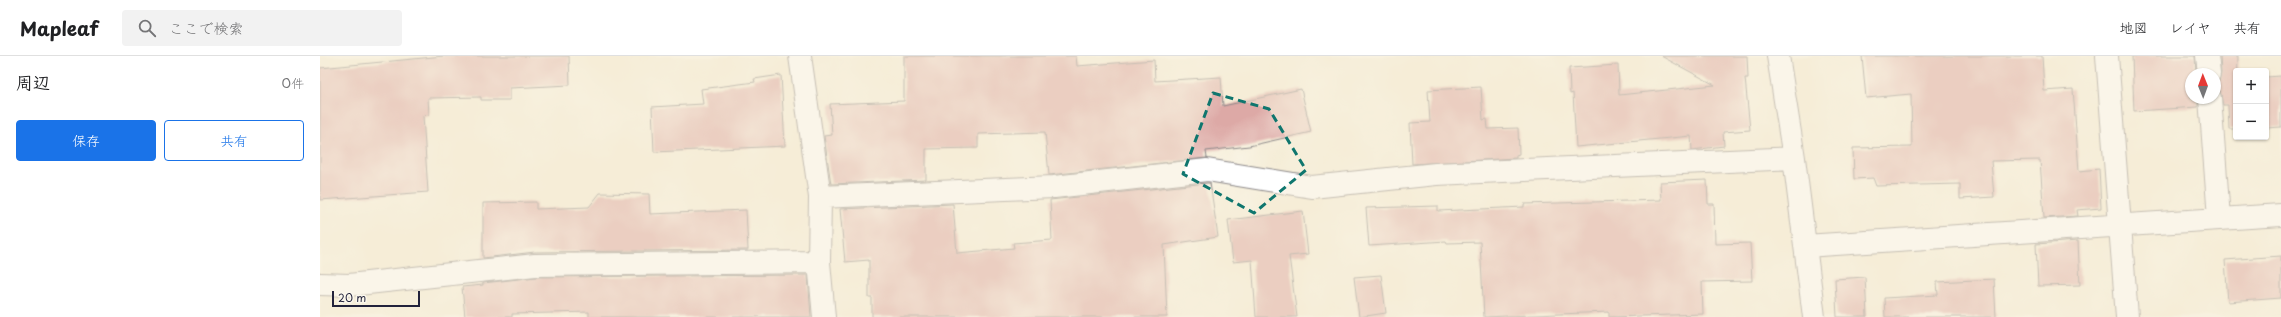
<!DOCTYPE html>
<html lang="ja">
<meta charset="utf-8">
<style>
:root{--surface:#fff;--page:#f2f2f2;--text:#202124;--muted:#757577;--line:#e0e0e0;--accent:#1a73e8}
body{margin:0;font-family:"Playpen Sans","Klee One",sans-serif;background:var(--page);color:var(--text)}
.controls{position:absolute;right:12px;top:12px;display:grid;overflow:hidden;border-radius:4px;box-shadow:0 1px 3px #0004}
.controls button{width:36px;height:36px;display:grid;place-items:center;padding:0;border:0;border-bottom:1px solid var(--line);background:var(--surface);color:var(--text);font:20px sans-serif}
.compass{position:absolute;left:1865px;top:12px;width:36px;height:36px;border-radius:50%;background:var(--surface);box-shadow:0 1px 3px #0004;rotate:359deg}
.scale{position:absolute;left:12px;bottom:10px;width:88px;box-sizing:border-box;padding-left:4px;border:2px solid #22223b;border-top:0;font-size:11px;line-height:14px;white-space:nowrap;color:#22223b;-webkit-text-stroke:3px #fbf7ec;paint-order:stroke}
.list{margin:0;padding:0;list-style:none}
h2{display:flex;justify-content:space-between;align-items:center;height:52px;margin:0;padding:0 16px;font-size:17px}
h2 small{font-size:13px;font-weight:400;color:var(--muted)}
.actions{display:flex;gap:8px;padding:12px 16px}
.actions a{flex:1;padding:9px 0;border:1px solid var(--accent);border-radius:4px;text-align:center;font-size:14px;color:var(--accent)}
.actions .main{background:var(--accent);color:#fff}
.icon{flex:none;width:22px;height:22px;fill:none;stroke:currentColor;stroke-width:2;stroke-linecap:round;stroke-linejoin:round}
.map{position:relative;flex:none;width:1961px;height:261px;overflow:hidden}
header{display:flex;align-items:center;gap:24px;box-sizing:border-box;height:56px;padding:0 20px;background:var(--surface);border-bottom:1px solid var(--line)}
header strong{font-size:19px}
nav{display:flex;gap:22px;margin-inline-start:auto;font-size:14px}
.search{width:280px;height:36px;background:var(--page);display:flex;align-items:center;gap:10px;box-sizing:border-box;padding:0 14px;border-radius:4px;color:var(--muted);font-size:15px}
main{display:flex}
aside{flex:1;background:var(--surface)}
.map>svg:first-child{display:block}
.building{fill:#dda9a6}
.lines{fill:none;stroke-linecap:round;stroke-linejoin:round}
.street-casing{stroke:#8c8889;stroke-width:24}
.street{stroke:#fff;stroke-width:22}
.marked{fill:none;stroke:#0f766e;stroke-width:3;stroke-dasharray:8 5;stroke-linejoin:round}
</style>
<header>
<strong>Mapleaf</strong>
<div class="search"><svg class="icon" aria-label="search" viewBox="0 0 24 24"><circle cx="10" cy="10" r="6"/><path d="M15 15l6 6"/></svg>ここで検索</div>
<nav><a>地図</a><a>レイヤ</a><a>共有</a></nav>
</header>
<main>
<aside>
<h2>周辺<small>0件</small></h2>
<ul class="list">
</ul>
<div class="actions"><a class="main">保存</a><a>共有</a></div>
</aside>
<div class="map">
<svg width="1961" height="261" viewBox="0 0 1961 261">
<rect width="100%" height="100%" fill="#fbf7ec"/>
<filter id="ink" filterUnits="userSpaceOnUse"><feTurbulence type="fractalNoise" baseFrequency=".025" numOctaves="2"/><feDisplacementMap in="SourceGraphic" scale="8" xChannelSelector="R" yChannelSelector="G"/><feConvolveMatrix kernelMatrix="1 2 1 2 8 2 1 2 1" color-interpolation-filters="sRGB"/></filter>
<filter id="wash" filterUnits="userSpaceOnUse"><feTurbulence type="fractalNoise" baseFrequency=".012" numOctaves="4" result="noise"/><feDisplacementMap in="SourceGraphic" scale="16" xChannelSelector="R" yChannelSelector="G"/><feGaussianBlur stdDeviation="0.9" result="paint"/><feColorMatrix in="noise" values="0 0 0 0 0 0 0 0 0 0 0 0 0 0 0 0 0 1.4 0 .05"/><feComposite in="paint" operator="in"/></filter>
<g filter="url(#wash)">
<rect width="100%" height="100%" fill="#f5edd7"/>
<g id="blocks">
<path class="building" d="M124 0H249L250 29 190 32V44H161V41L108 42 109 59 103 60 108 136 0 144V12Z
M584 0H756L757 10 834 4 835 25 901 21 903 50 981 33 991 76 929 90 886 95 887 102 729 119 725 76 658 78V92L606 93V124L511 128 504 80 512 79 510 48 584 45Z
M1341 0H1427L1428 22H1425L1430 74 1403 76 1404 90 1372 94 1371 80 1256 91 1253 37 1250 38 1249 12 1298 9 1299 39 1395 29Z
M1542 0H1722L1724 35 1753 33 1759 115 1779 113 1781 152 1757 154 1758 160 1724 162 1720 104 1671 105 1674 141 1640 143V128L1556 130 1553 122 1534 123 1533 92 1592 91 1591 38 1546 42Z
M1812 0H1875L1876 18H1871V42H1878V51L1814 55Z
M1900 0H1918L1916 73H1909L1908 49H1903L1900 35 1895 31 1900 23 1901 17Z
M461 19 465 90 334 96 332 51 383 48 381 33 435 26 434 23Z
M1961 20V71L1946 72V21Z
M1161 31 1163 64 1167 63 1168 73 1198 72 1199 98 1196 99V102L1092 108 1090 67 1110 66 1108 34Z
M1387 124 1388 148H1394L1395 188 1430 187 1432 225 1382 226 1383 258 1289 261V256L1164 261 1160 186 1127 187 1126 185 1049 190 1046 152 1118 150V155L1204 151V148L1341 144 1340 126Z
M887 127H890L898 181 844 189 847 261H552V242H549V204L525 206 520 153 633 148 637 197 694 192 693 187 732 184 730 144Z
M280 137 329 138 330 158 426 154 428 194 215 196 163 202V147L216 146V153L269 151Z
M983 155 988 198 969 200 977 261H936L932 204 913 206 908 164Z
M1758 185 1760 229 1718 230 1716 188Z
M1961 200V242L1908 246 1905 204Z
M488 219 491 261H269V256L192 258V261H145L142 231 163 229V227L216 221Z
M1061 219 1066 257 1039 261 1034 221Z
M1545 221 1547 261H1517L1515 223Z
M1674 223 1676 261H1565L1564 242 1618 239 1617 226Z"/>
</g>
</g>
<g filter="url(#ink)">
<use href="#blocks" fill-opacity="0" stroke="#8c8889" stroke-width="1"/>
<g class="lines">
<defs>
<path id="street" d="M480 0 500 141 499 206 504 261
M1458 0 1474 102 1494 261
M1787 0 1807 261
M1887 0 1889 18
M1890 42 1899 162
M500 141 734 131 887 114 992 131 1116 118 1474 102
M1485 190 1961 159
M0 228 29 229 215 209 499 206"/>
</defs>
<use href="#street" class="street-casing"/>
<use href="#street" class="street"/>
</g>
</g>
<path d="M0 0H1961V261H0ZM893 37 949 53 986 114 934 157 863 118Z" fill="#f5edd7" fill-opacity=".55" fill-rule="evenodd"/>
<path class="marked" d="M893 37 949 53 986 114 934 157 863 118Z"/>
</svg>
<div class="controls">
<button>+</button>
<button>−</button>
</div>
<svg class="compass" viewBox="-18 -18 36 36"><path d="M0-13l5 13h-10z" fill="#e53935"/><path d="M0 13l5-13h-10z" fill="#757577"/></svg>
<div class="scale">20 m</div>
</div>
</main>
